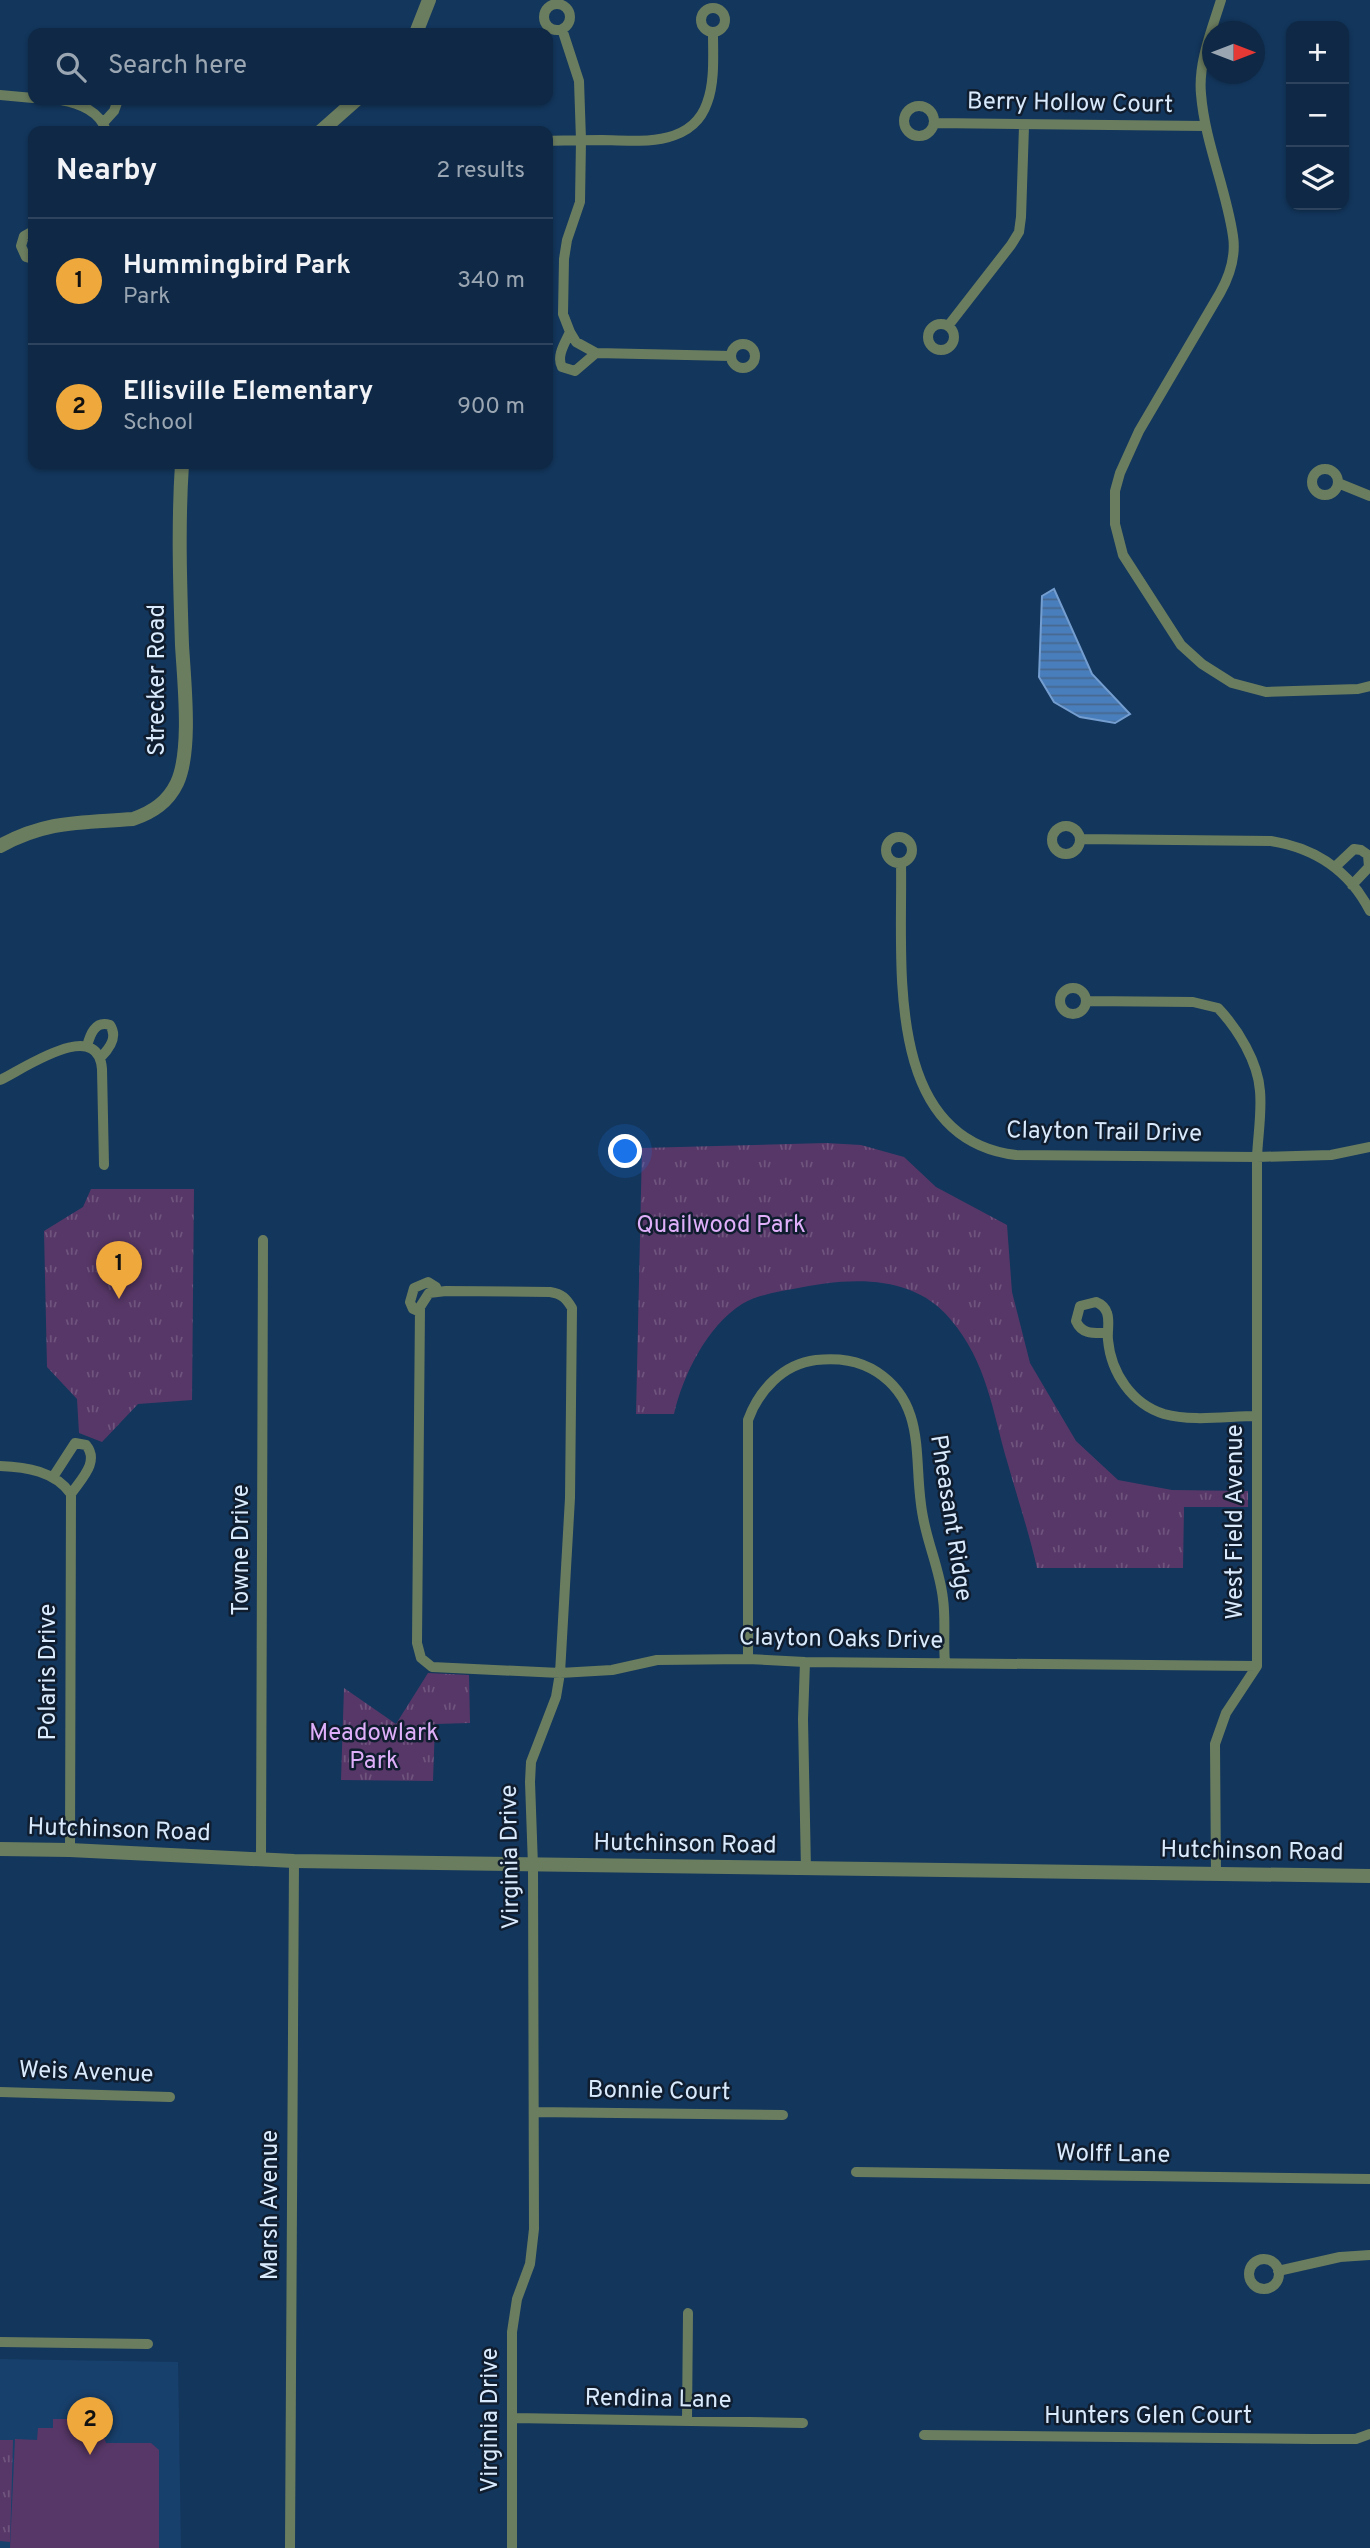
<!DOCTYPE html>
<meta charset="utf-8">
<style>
:root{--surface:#0e2845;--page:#17304c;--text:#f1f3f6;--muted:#9ba6b3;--line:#2e445e;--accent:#eea83c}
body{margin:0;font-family:Overpass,sans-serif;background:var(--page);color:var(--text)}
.controls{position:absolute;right:21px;top:21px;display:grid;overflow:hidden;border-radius:14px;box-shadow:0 2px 5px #0004}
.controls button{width:63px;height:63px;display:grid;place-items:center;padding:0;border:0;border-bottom:2px solid var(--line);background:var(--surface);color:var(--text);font:35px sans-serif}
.compass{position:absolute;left:1202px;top:21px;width:63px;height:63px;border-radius:50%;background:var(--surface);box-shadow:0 2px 5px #0004;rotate:90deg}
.you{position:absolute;left:626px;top:1152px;width:24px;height:24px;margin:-18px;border:5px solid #fff;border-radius:50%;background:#1a73e8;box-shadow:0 0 0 10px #1a73e833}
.badge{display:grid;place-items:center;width:46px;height:46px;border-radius:50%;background:var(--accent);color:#111;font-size:23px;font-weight:700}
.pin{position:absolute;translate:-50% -58px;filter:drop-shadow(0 2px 4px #0008)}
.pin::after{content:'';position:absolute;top:37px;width:24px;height:21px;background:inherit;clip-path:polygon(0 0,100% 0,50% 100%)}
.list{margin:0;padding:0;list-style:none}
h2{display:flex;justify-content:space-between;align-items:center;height:91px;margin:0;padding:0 28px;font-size:30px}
h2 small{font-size:23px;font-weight:400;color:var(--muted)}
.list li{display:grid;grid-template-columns:46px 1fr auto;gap:21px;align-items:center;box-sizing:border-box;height:126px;padding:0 28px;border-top:2px solid var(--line)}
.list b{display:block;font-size:26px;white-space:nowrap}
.list p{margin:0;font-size:23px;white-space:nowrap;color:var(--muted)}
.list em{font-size:23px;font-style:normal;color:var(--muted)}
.icon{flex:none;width:38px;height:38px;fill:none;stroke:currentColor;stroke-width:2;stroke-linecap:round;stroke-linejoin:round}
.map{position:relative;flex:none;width:1370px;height:2548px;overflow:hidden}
.search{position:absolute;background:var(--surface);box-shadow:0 2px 5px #0004;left:28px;top:28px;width:525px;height:77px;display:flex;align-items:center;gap:18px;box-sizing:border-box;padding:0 24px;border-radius:14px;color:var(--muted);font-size:26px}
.panel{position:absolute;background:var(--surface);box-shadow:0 2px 5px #0004;left:28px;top:126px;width:525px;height:343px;border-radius:14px}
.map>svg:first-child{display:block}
.built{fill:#18406c}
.grass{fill:#573767}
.park{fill:url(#park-tufts)}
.water{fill:url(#water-rules);stroke:#749ed0;stroke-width:2}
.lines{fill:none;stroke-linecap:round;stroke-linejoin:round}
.minor{stroke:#6b7d5f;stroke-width:10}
.tertiary{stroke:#6b7d5f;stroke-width:14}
.labels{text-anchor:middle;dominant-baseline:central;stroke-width:5;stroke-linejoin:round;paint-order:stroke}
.street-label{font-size:24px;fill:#daeafd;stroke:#0f1d2f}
.park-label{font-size:24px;fill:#dfaff9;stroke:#0f1d2f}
</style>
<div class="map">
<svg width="1370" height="2548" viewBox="0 0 1370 2548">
<defs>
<pattern id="park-tufts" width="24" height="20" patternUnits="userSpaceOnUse" patternTransform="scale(1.75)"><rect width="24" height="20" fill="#573767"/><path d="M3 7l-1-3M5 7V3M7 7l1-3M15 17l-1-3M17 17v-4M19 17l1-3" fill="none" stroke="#6f547e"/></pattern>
<pattern id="water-rules" width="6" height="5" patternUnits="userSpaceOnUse" patternTransform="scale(1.75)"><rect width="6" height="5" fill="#497ebc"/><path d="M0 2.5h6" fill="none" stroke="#46688f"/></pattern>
</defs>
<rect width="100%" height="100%" fill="#13365c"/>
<path class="built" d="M0 2359 178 2362 181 2548H0Z"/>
<path class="grass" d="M53 2419H78V2423L104 2437 106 2443H151L159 2450V2548H10L15 2439 37 2440 38 2428H53Z"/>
<path class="park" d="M826 1143 861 1145 904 1157 936 1187 1007 1225 1012 1292 1030 1363 1076 1441 1118 1480 1172 1490 1248 1491V1507H1184L1183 1568H1037C1029 1532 1017 1497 1007 1461 992 1409 987 1363 951 1320 912 1272 847 1278 793 1289 777 1292 757 1295 742 1304 707 1326 683 1375 674 1414H636L642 1148Z
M91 1189H194L192 1400 138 1404 102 1442 79 1433 77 1399 47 1367 44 1231 83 1207Z
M428 1673 469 1675 470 1723 435 1724 433 1781 341 1780 344 1688 396 1724Z
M0 2440H13L10 2542 0 2541Z"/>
<path class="water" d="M1054 589 1092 674 1130 714 1115 723 1080 717 1054 702 1039 677 1042 596Z"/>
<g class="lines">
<path class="minor" d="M1221 0C1212 29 1198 63 1201 94 1205 143 1226 188 1233 236 1236 256 1229 277 1220 293L1139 431 1120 473 1115 491V524L1123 555 1181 645 1202 664 1232 683 1266 692 1358 689 1370 686
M544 17a13 13 0 1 1 26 0a13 13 0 1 1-26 0Z
M701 20a12 12 0 1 1 24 0a12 12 0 1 1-24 0Z
M562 29 579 81 581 140 580 202 567 240 564 259 563 314 570 332 576 342 596 353 731 356
M0 95 33 98
M61 100C79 103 101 112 106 131
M904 121a15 15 0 1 1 30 0a15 15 0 1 1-30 0Z
M104 122 114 111 118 100
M934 123 1205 126
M548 141C566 140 584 140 602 140 639 141 692 147 707 103 715 82 713 55 713 33
M33 231 24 236 21 246 26 257 33 259
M928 337a13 13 0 1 1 26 0a13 13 0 1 1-26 0Z
M948 326 1011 245 1019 232 1021 217 1024 126
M570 332C565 343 556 356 562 367L575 371 596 353
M731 356a12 12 0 1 1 24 0a12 12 0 1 1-24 0Z
M1312 482a13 13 0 1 1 26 0a13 13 0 1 1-26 0Z
M1338 483 1370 496
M1052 840a14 14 0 1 1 28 0a14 14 0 1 1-28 0Z
M886 850a13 13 0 1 1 26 0a13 13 0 1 1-26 0Z
M1080 839 1271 841C1315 848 1349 870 1370 911
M901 863C903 961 882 1139 1016 1155L1257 1157 1331 1155 1370 1147
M1336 866 1354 849 1361 850 1368 855 1369 867 1352 885
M1060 1001a13 13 0 1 1 26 0a13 13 0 1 1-26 0Z
M1087 1001 1193 1002 1218 1008C1238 1029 1258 1062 1260 1091 1262 1112 1258 1135 1257 1157V1666L1226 1713 1215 1744 1216 1875
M87 1046C90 1035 95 1020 110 1025 118 1037 110 1048 101 1057
M0 1080C22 1070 98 1016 102 1069L104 1165
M420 1312 413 1309 410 1302 414 1288 428 1282 436 1287 438 1292
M1108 1333C1094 1333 1082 1335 1076 1321L1080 1306 1096 1302C1101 1304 1105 1307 1107 1313 1110 1321 1107 1331 1108 1340 1111 1373 1132 1404 1164 1414 1193 1422 1228 1416 1257 1416
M0 1466C26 1467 55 1471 71 1494L70 1850
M53 1477 75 1443 86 1445C100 1462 81 1479 71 1494
M748 1659V1420C759 1390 783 1364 816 1360 839 1358 858 1360 877 1372 929 1406 912 1464 923 1517 928 1545 940 1571 943 1599 946 1620 943 1642 945 1663
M805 1662 803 1719 806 1870
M261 1860 263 1240
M0 2092 170 2097
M534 2112 783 2115
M856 2172 1370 2179
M1249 2274a15 15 0 1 1 30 0a15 15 0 1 1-30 0Z
M1278 2271 1340 2257 1370 2255
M0 2342 148 2344
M513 2418 803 2423
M687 2420 688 2313
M924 2435 1313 2439H1356L1370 2434
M290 2548 294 1861
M512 2548V2332L517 2299 530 2264 534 2229 533 1866 530 1782 531 1762 556 1697 560 1673 570 1498 572 1308C566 1298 562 1294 550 1292L446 1291 429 1293 420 1307 417 1643 421 1658 432 1667 560 1673 612 1670 657 1660 748 1659 805 1662 1257 1666"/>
<path class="tertiary" d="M416 33 429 0
M321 131 356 100
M0 846C47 820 81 823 133 819 153 812 168 802 177 783 192 751 184 681 182 645 180 585 178 524 182 464
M0 1849 70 1850 294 1861 1370 1876"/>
</g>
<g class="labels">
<g class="street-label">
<text transform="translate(1070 104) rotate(1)">Berry Hollow Court</text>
<text transform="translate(158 680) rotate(-90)">Strecker Road</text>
<text transform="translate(1104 1133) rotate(1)">Clayton Trail Drive</text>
<text transform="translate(950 1518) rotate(81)">Pheasant Ridge</text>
<text transform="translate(1236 1522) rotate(-90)">West Field Avenue</text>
<text transform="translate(242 1550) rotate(-90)">Towne Drive</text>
<text transform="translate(841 1640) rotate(1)">Clayton Oaks Drive</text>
<text transform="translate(49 1672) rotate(-90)">Polaris Drive</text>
<text transform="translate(119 1831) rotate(2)">Hutchinson Road</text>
<text transform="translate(685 1845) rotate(1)">Hutchinson Road</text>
<text transform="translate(1252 1852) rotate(1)">Hutchinson Road</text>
<text transform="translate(511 1857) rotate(-91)">Virginia Drive</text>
<text transform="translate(86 2073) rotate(2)">Weis Avenue</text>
<text transform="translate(659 2092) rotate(1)">Bonnie Court</text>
<text transform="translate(1113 2155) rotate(1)">Wolff Lane</text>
<text transform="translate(271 2205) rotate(-90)">Marsh Avenue</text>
<text transform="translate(658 2400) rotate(1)">Rendina Lane</text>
<text x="1148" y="2417">Hunters Glen Court</text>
<text transform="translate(491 2420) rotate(-90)">Virginia Drive</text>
</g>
<g class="park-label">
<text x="721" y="1226">Quailwood Park</text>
<text x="374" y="1734">Meadowlark<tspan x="374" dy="28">Park</tspan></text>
</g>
</g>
</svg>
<div class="controls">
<button>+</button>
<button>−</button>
<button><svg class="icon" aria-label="layers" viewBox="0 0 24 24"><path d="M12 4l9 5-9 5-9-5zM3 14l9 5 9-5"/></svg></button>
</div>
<svg class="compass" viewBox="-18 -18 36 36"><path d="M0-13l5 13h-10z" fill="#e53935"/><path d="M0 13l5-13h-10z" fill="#9ba6b3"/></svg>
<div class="you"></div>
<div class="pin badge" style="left:119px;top:1299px">1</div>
<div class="pin badge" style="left:90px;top:2455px">2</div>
<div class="search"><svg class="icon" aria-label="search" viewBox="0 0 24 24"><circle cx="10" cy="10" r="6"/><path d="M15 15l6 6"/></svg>Search here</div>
<section class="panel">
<h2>Nearby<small>2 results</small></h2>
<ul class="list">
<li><span class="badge">1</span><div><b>Hummingbird Park</b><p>Park</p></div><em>340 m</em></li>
<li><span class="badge">2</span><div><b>Ellisville Elementary</b><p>School</p></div><em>900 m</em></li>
</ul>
</section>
</div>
